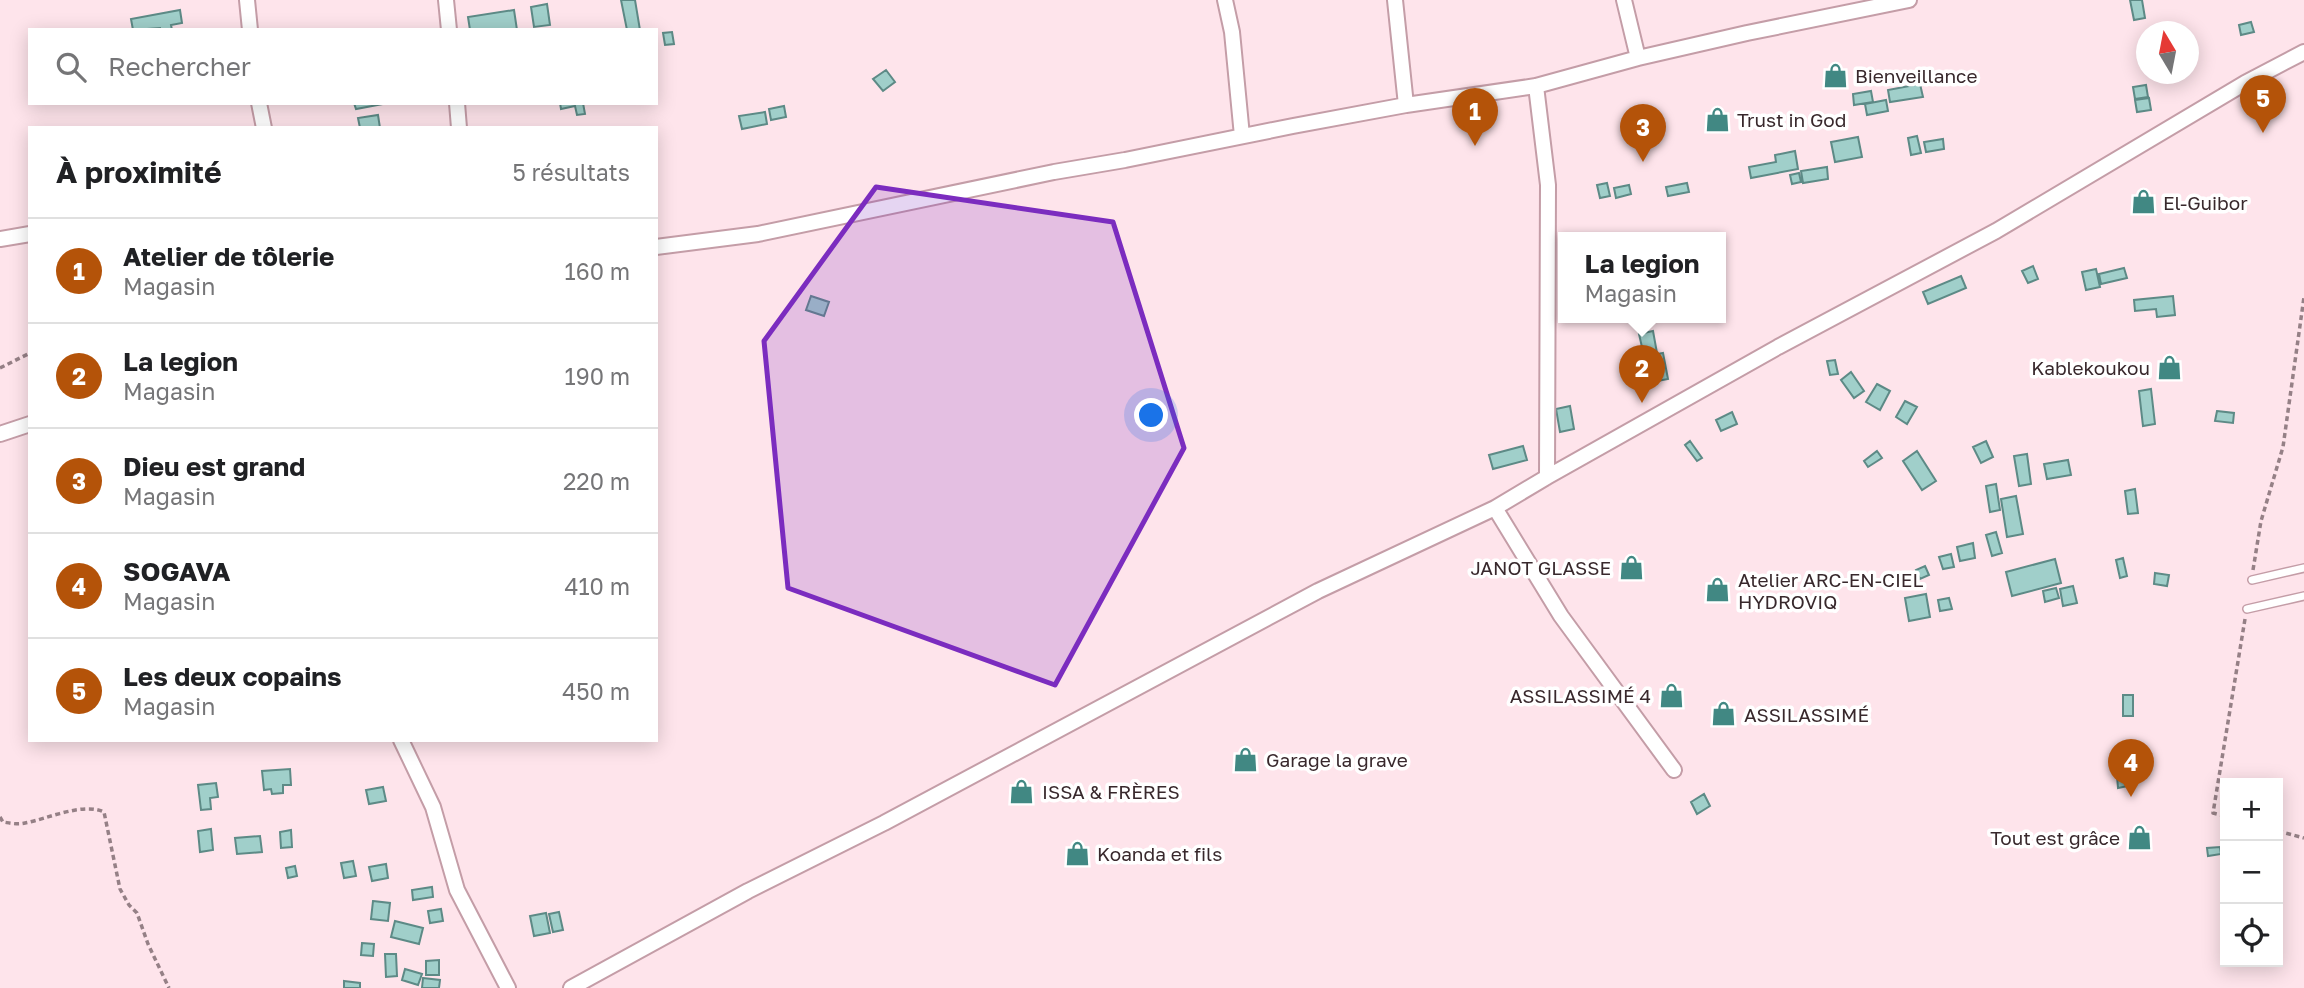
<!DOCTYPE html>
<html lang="fr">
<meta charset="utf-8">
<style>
:root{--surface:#fff;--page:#f6f6f6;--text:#202124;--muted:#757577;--line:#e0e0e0;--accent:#b45309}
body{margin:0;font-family:"Golos Text",sans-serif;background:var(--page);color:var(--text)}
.controls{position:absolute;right:21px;bottom:21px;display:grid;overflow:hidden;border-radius:0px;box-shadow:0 4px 18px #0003}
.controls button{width:63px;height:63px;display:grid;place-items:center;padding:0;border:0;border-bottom:2px solid var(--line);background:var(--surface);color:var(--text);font:35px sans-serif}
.compass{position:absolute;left:2136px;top:21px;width:63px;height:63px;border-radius:50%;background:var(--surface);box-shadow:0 4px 18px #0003;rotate:350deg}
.you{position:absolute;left:1152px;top:416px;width:24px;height:24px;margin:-18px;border:5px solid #fff;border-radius:50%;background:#1a73e8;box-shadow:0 0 0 10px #1a73e833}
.badge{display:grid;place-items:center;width:46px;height:46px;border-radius:50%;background:var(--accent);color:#fff;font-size:23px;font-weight:700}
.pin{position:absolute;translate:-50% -58px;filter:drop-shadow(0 2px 4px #0008)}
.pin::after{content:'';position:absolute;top:37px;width:24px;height:21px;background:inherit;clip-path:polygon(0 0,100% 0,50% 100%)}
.popup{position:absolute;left:1558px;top:232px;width:168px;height:91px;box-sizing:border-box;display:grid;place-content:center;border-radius:0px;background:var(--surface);filter:drop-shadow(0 2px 5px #0005);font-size:23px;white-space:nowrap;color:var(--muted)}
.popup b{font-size:26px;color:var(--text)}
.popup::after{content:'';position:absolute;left:50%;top:100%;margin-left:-14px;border:14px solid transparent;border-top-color:var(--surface)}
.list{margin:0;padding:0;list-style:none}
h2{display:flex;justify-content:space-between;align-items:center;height:91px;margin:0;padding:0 28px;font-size:30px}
h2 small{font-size:23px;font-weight:400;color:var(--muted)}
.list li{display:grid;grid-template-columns:46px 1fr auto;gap:21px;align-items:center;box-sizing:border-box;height:105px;padding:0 28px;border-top:2px solid var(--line)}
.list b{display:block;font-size:26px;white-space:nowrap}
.list p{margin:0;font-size:23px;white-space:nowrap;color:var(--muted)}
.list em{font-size:23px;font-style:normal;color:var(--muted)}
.icon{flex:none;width:38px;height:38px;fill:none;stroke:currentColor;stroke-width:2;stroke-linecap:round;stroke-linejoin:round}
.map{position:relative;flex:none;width:2304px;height:988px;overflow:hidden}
.search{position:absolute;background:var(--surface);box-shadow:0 4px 18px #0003;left:28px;top:28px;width:630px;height:77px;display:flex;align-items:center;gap:18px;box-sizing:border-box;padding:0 24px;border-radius:0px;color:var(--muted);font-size:26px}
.panel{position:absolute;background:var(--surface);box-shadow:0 4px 18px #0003;left:28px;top:126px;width:630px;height:616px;border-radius:0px}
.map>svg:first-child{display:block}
.building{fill:#a0cfca;stroke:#5d8a86;stroke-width:2}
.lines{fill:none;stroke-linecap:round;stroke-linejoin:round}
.lane-casing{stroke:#c49da7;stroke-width:10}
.street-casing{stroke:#c49da7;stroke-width:18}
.path{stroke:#958086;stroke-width:3.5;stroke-dasharray:5 3.5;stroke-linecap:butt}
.lane{stroke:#fff;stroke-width:7}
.street{stroke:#fff;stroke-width:14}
.marked{fill:#7b2cbf;fill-opacity:0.2;stroke:#7b2cbf;stroke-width:5;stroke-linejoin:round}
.labels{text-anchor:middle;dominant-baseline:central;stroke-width:7;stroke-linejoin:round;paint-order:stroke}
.poi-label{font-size:19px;fill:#38282c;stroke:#fff;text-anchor:start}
</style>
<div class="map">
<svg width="2304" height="988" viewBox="0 0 2304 988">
<rect width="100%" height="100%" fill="#fee4eb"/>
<path class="building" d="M621 0H635L640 30H627Z
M2130 0H2142L2145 18 2134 20Z
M547 4 550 25 534 27 531 7Z
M180 10 182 23 171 25 172 30H160V28L133 30 131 19Z
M514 10 517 30H470L468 17Z
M2251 22 2254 32 2241 35 2239 25Z
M672 32 674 44 665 45 663 33Z
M886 70 895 82 883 91 873 79Z
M1920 84 1923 97 1890 102 1888 90Z
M2146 85 2148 97 2135 99 2133 87Z
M1871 91 1873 102 1854 105 1853 94Z
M2149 98 2151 110 2137 112 2135 100Z
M1886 100 1888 111 1867 115 1865 104Z
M354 103H388L356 109Z
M560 103H583L585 114 577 115 575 106 561 109Z
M784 106 786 117 771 120 769 109Z
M765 112 767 124 742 129 739 116Z
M378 115 380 128H360L358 118Z
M1917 136 1921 153 1911 155 1908 138Z
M1858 137 1862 157 1835 162 1831 142Z
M1943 139 1944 149 1926 152 1924 142Z
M1795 151 1798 169 1751 178 1749 167 1776 162 1775 155Z
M1827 167 1828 179 1803 183 1801 171Z
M1799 173 1801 182 1792 184 1790 175Z
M1607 183 1610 196 1600 198 1597 185Z
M1687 183 1689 192 1668 196 1666 187Z
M1629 185 1631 194 1616 198 1614 188Z
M2033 266 2038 279 2028 283 2022 271Z
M2124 268 2127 278 2101 284 2099 274Z
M2096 269 2100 287 2086 290 2082 272Z
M1961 276 1966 288 1928 304 1923 292Z
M811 296 829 302 824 316 806 310Z
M2173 296 2175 315 2157 317 2156 309 2135 311 2134 300Z
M1653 331 1657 353 1644 356 1639 334Z
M1663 353 1668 379 1642 384 1637 358Z
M1835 360 1838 374 1830 375 1827 361Z
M1851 372 1864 391 1854 398 1841 380Z
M1877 384 1890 391 1880 410 1866 402Z
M2151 389 2155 424 2143 426 2139 391Z
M1905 401 1917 407 1907 424 1896 417Z
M1570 406 1574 429 1560 432 1556 409Z
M2217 411 2234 413 2233 423 2215 421Z
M1732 412 1737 424 1721 431 1716 420Z
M1690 441 1702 458 1697 461 1685 445Z
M1986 441 1993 457 1981 463 1973 447Z
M1523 446 1527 460 1493 469 1489 455Z
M1877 451 1882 458 1868 467 1864 461Z
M1917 451 1936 481 1922 490 1903 461Z
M2027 454 2031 484 2019 486 2014 456Z
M2068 460 2071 475 2047 479 2044 464Z
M1996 484 2000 510 1990 512 1986 486Z
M2135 489 2138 513 2128 514 2125 491Z
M2016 496 2023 534 2007 537 2001 499Z
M1996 532 2002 553 1992 556 1986 535Z
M1973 543 1975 558 1960 561 1957 547Z
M1951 554 1954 567 1943 569 1939 557Z
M2123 558 2127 576 2120 578 2116 560Z
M2055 559 2061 583 2012 596 2006 572Z
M1925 566 1929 575 1920 579 1916 570Z
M2155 573 2169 575 2167 586 2154 584Z
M2073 586 2077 603 2063 606 2060 589Z
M2056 588 2059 598 2045 602 2043 591Z
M1926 594 1930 617 1909 621 1905 598Z
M1949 598 1952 609 1940 611 1938 600Z
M2123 695H2133V716H2123Z
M290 769 291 785H283V793L272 794 271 789 264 790 262 771Z
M2126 775 2128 786 2118 788 2117 776Z
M216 783 218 797 210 798 211 809 201 810 198 785Z
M383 787 386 801 369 804 366 790Z
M1704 794 1710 806 1697 814 1691 802Z
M211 829 213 850 200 852 198 831Z
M291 830 292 847 281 848 280 832Z
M260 836 262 852 237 854 235 838Z
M2220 847 2221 854 2208 856 2207 848Z
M353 861 356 876 344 878 341 863Z
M386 864 388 878 372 881 369 867Z
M295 866 297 876 288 878 286 868Z
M432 887 433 897 413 900 412 890Z
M373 901 390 903 388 921 371 919Z
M441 909 443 921 430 923 428 911Z
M559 912 563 930 553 932 549 914Z
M546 913 550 933 534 936 530 916Z
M395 921 423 928 419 944 391 937Z
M362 943 374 944 373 956 361 955Z
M385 954H396L397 976 386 977Z
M439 960V975H426V961Z
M405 969 422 974 418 985 402 980Z
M423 978 440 980 439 988H422Z
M344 981 360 983V988H344Z"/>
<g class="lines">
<defs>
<path id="lane" d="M2252 580 2304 568
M2247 609 2304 596"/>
<path id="street" d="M247 0 250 30
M446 0 449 30
M1225 0 1232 32 1242 136
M1395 0 1406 105
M1624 0 1638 58
M1536 86 1548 185 1547 477
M259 103 264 128
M457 103 459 128
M0 239 30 234
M656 247 758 234 1054 172 1125 160 1293 126 1406 105 1536 86 1638 58 1747 33 1909 0
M0 434 30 424
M1495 508 1561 616 1674 770
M401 740 433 807 457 890 508 988
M571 988 748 891 884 823 1318 591 1495 508 1547 477 1778 347 1996 231 2245 83 2304 52"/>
</defs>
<use href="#lane" class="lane-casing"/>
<use href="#street" class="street-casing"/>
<path class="path" d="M0 368 30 353
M2253 570 2261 521 2283 447 2304 297
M2225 816 2213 813 2245 619
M0 817 3 822C10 823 18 825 25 823 47 819 83 802 104 812L120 889 129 905 137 913 148 944 169 988
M2278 831 2304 838"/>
<use href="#lane" class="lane"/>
<use href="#street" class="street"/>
</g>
<path class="marked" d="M876 187 1113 222 1184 448 1055 685 788 588 764 341Z"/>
<defs>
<symbol id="shop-bare" viewBox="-9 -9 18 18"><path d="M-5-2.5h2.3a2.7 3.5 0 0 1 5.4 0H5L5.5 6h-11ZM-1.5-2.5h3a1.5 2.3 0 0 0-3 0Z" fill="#418883" stroke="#fff" stroke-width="2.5" paint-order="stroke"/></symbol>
</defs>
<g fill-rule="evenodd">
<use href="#shop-bare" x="1818" y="58" width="35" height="35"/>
<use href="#shop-bare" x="1700" y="102" width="35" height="35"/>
<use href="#shop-bare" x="2126" y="184" width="35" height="35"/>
<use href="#shop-bare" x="2152" y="350" width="35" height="35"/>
<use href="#shop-bare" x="1614" y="550" width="35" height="35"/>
<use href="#shop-bare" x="1700" y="572" width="35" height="35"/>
<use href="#shop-bare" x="1654" y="678" width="35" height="35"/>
<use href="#shop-bare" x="1706" y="696" width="35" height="35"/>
<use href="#shop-bare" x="1228" y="742" width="35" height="35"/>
<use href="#shop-bare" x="1004" y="774" width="35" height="35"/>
<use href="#shop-bare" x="2122" y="820" width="35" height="35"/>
<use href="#shop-bare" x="1060" y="836" width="35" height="35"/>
</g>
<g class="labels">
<g class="poi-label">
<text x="1855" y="75">Bienveillance</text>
<text x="1737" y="119">Trust in God</text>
<text x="2163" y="202">El-Guibor</text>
<text x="2150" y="367" text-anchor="end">Kablekoukou</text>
<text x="1611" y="567" text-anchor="end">JANOT GLASSE</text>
<text x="1738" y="579">Atelier ARC-EN-CIEL<tspan x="1738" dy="22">HYDROVIQ</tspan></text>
<text x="1651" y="695" text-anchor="end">ASSILASSIMÉ 4</text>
<text x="1744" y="714">ASSILASSIMÉ</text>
<text x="1266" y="759">Garage la grave</text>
<text x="1042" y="791">ISSA &amp; FRÈRES</text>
<text x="2120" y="837" text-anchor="end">Tout est grâce</text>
<text x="1097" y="853">Koanda et fils</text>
</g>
</g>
</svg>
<div class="controls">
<button>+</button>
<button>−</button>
<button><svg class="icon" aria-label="locate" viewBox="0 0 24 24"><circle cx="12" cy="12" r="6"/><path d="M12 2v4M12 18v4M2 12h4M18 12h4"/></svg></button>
</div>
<svg class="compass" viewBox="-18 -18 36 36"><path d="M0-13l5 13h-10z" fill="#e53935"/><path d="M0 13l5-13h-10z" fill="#757577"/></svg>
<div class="you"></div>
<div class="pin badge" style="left:1475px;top:146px">1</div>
<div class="pin badge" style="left:1642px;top:403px">2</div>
<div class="popup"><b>La legion</b>Magasin</div>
<div class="pin badge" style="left:1643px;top:162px">3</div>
<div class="pin badge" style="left:2131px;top:797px">4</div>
<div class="pin badge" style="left:2263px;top:133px">5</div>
<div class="search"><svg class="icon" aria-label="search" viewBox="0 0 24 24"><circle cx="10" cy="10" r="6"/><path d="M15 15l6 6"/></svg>Rechercher</div>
<section class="panel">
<h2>À proximité<small>5 résultats</small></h2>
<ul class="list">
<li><span class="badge">1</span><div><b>Atelier de tôlerie</b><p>Magasin</p></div><em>160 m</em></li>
<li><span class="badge">2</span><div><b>La legion</b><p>Magasin</p></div><em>190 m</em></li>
<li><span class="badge">3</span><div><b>Dieu est grand</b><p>Magasin</p></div><em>220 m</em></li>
<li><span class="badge">4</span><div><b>SOGAVA</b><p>Magasin</p></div><em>410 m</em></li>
<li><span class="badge">5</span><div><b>Les deux copains</b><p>Magasin</p></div><em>450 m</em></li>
</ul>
</section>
</div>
